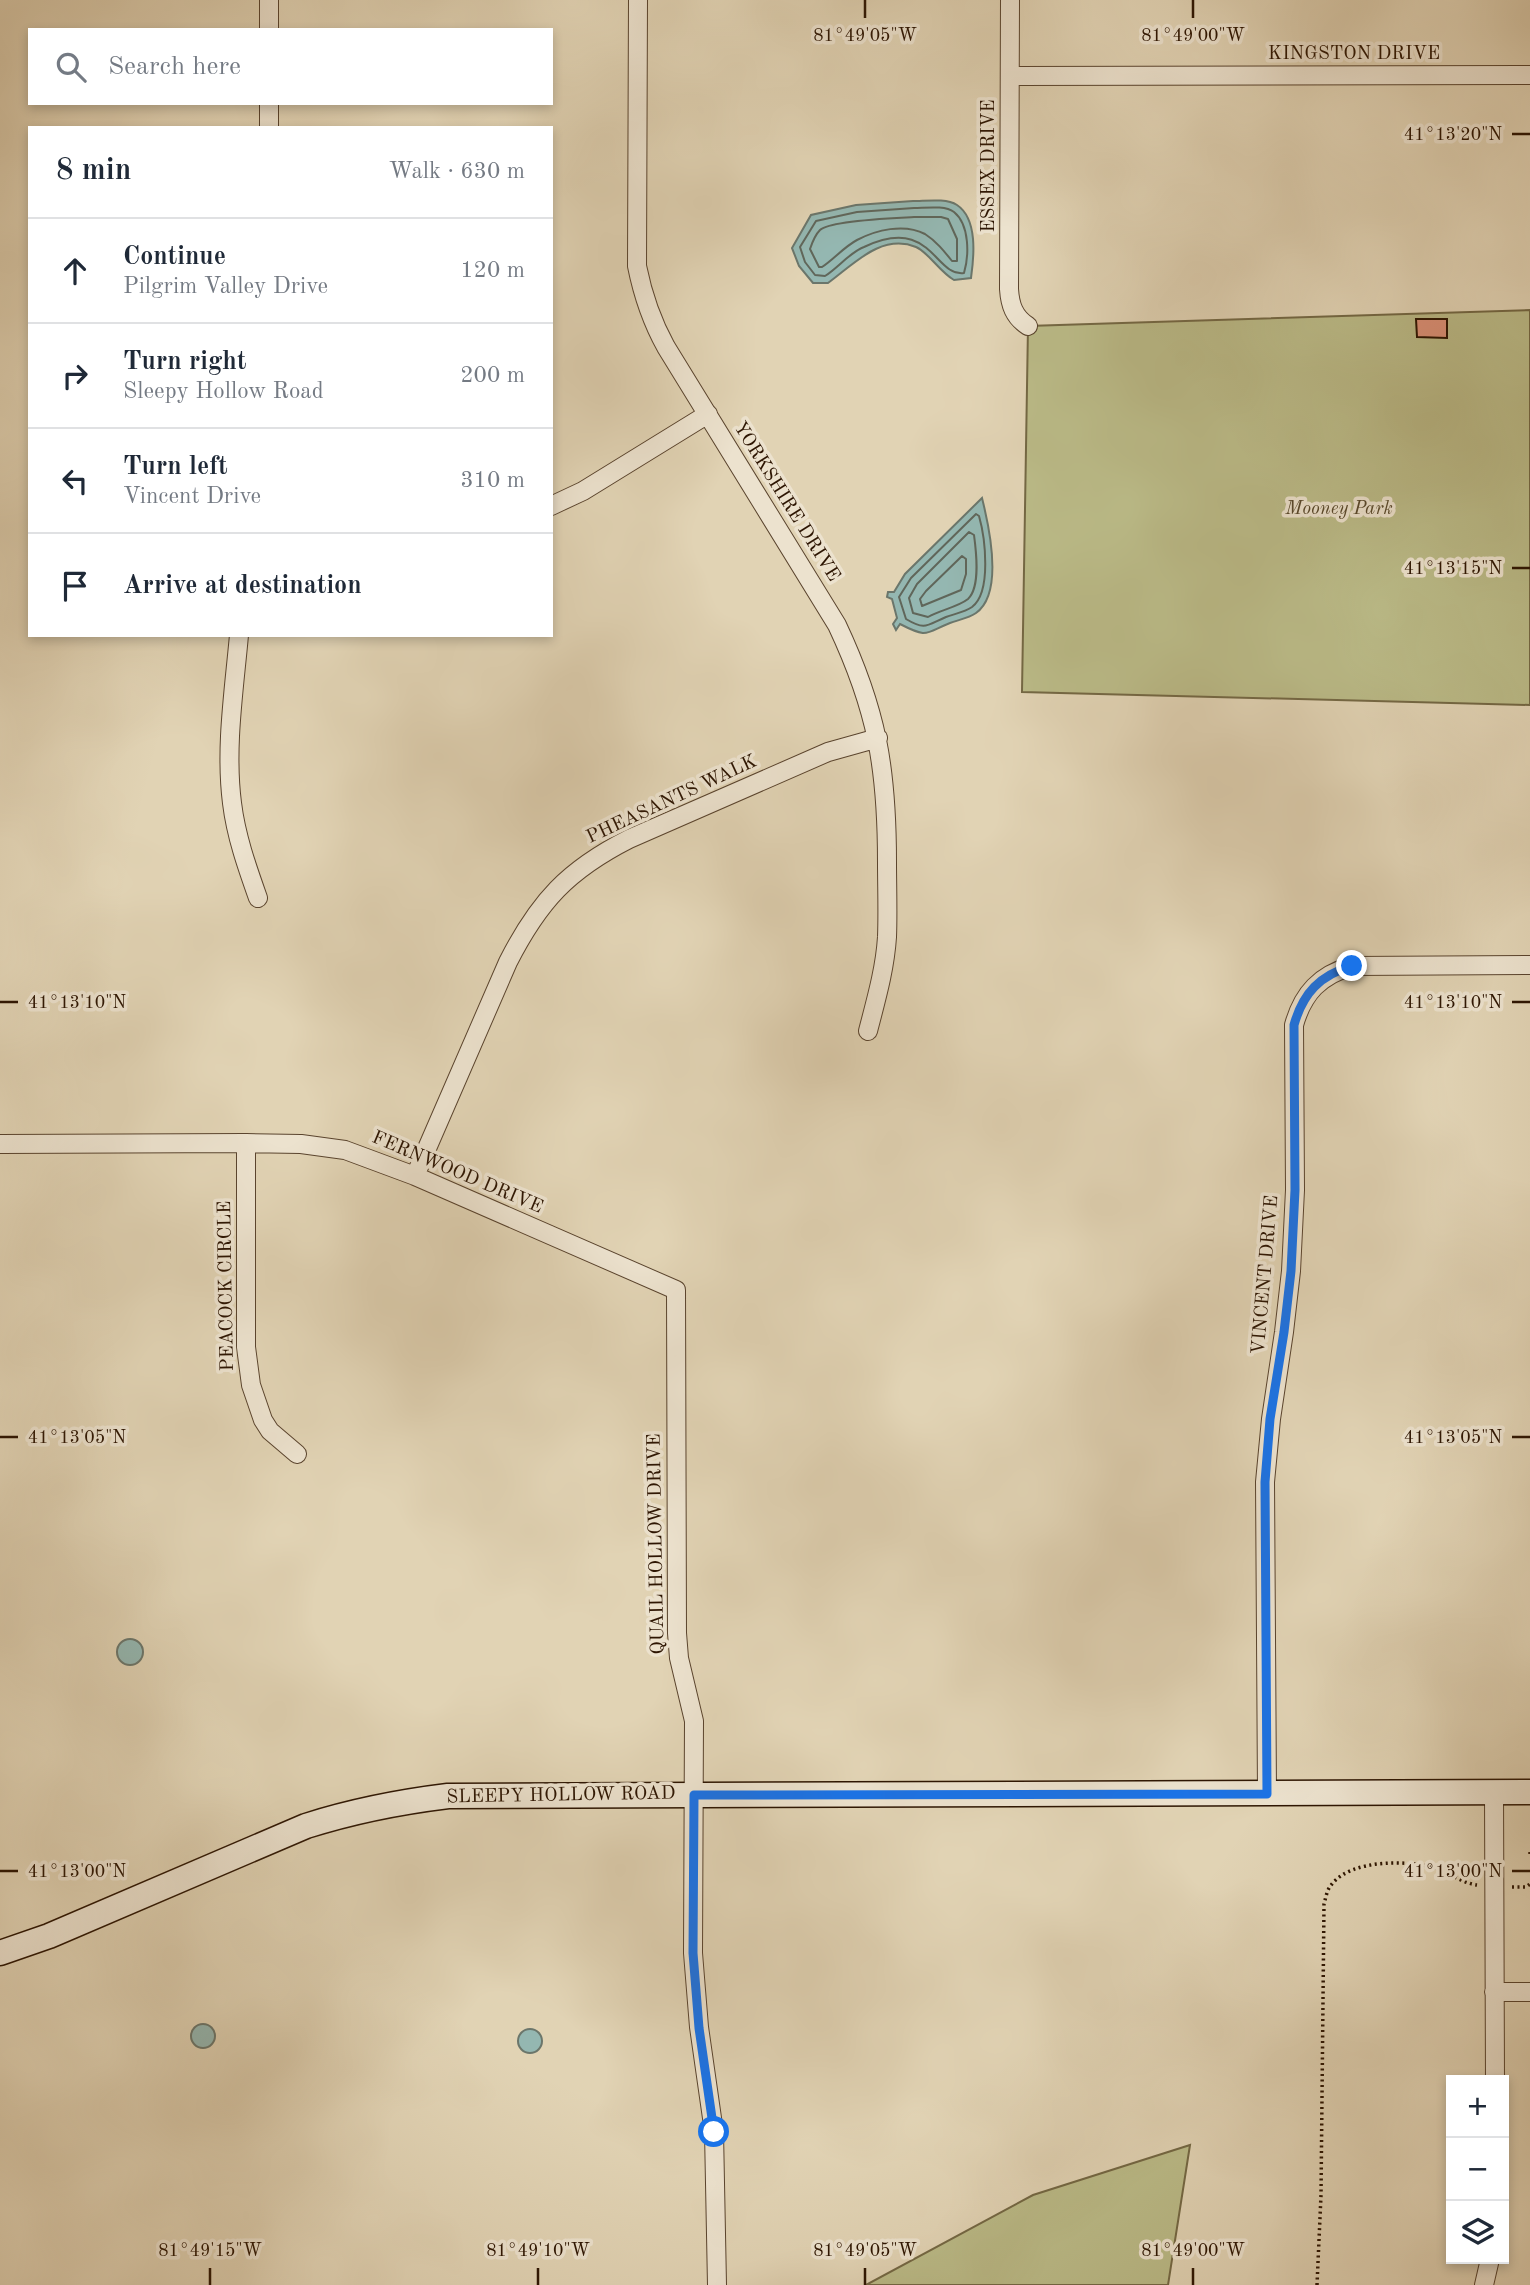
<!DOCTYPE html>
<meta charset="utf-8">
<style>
:root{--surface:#fff;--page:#f2f2f3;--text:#1f2937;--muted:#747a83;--line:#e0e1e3}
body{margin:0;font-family:"Old Standard TT",serif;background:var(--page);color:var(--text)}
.controls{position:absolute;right:21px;bottom:21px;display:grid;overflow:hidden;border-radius:0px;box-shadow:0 4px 10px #0003}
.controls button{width:63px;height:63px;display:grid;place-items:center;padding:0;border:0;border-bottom:2px solid var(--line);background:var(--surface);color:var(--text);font:35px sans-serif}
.stop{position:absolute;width:21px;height:21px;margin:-16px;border:5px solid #1a73e8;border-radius:50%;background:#fff}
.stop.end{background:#1a73e8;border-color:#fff;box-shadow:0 2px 7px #0008}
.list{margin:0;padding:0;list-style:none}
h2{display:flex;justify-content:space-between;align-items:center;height:91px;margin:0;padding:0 28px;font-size:30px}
h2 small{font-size:23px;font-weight:400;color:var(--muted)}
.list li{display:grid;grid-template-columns:46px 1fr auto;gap:21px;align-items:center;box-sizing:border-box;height:105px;padding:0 28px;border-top:2px solid var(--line)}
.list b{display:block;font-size:26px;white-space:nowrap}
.list p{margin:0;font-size:23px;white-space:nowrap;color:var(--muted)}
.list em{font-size:23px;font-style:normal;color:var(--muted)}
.icon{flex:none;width:38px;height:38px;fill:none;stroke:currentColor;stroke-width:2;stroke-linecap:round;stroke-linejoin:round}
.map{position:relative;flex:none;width:1530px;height:2285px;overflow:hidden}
.search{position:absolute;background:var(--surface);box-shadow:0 4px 10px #0003;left:28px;top:28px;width:525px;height:77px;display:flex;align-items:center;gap:18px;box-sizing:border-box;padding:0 24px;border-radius:0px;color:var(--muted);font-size:26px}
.panel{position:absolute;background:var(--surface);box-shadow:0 4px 10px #0003;left:28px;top:126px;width:525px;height:511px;border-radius:0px}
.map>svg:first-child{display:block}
.green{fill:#baba87;stroke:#746844;stroke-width:2}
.water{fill:#94b7b1;stroke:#6b766b;stroke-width:2}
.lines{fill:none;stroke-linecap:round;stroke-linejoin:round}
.shore{stroke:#60665a;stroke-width:2}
.building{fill:#dc9178;stroke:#2d1502;stroke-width:2}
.street-casing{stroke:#5a442e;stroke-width:20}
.secondary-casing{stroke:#2d1502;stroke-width:27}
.path{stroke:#2d1502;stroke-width:3.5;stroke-dasharray:2 3.5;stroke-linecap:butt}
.street{stroke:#ece2ce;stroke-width:18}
.secondary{stroke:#ece2ce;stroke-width:24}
.route{stroke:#1a73e8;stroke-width:9}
.ticks{fill:none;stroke:#2d1502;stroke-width:2.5}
.labels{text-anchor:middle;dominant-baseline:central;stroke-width:7;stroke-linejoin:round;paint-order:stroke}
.street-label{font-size:19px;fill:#2d1502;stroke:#ece2ce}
.park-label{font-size:19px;font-style:italic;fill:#57472a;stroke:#ece2ce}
.ticks-label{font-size:18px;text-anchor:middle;fill:#2d1502;stroke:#ece2ce;stroke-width:7;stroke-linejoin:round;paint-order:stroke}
</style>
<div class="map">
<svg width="1530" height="2285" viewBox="0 0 1530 2285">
<rect width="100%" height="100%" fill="#e1d3b4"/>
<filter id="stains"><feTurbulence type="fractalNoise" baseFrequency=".00286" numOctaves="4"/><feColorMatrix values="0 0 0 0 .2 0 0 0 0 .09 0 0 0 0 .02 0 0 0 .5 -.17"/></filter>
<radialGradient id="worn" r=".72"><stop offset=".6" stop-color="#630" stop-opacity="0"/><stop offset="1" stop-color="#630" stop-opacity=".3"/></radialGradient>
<path class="green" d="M1530 310V705L1022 692 1028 326Z
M1190 2145 1168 2285H866L1033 2195Z"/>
<path class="water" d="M913 201C926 201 946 198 957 205 978 219 974 257 971 278L954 280C940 272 928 252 916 247 881 233 853 265 828 283H813L799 266 792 248 811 215 856 205Z
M982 498C989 526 1004 593 976 613 969 618 958 620 950 623 925 633 929 639 900 624L896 630 893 624 897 618 892 599 887 597 888 592H894L905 574Z
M117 1652a13 13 0 1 1 26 0a13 13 0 1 1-26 0Z
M191 2036a12 12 0 1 1 24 0a12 12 0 1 1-24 0Z
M518 2041a12 12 0 1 1 24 0a12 12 0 1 1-24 0Z"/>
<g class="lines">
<path class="shore" d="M914 208C925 208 945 205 954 212 970 225 969 256 964 273 934 277 932 215 864 247 849 253 839 267 825 276L815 275 805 262 800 247 816 221 857 212Z
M914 217H941L948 219 957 239V261H952C944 251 936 241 925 234 904 223 876 230 857 240 844 247 834 259 822 267H819L810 249C812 243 815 235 820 230 830 220 897 218 914 217Z
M976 514 979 516C985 537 992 592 972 607 965 612 954 614 946 617 927 625 926 631 906 619L899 597 911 578Z
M969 532 974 535C976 550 981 587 968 599 958 607 940 610 928 617L913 613 909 598 917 584Z
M962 556 966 559V574L961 590 922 606 920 599 926 591Z"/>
</g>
<path class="building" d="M1416 319H1447V338L1417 337Z"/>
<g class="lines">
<defs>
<path id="street" d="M269 0V30
M638 0 637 266C643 296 651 320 666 347L837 625C877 710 887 768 887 862 887 887 888 912 887 937 885 969 876 1000 868 1031
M1010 0 1009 289C1010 305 1014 317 1028 326
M1010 76 1530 75
M269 103V128
M551 506 583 491 708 414
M239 635C234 691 225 748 232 803 236 836 247 867 258 898
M246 1143V1347L251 1385 263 1420 270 1431 297 1454
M0 1144 246 1143 301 1144 345 1150 415 1176 676 1290 677 1633 679 1658 694 1721 693 1953 699 2027 714 2132 717 2285
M415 1176 508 962C539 901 568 870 629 839L828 752 878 738
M1494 1792 1495 2080
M1267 1794 1265 1482 1271 1419 1284 1332 1291 1271 1295 1190 1294 1025C1303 993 1320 975 1352 966L1530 965
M1494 1992H1530
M1484 2285 1490 2259"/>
<path id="secondary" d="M0 1953 49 1936 306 1826C353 1811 399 1802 448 1796L1530 1792"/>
</defs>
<use href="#street" class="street-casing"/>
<use href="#secondary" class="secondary-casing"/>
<path class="path" d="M1530 1852V1855
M1512 1887H1526L1530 1884
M1317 2285 1321 2195 1324 1904C1326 1897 1327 1889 1332 1884 1352 1859 1408 1860 1436 1868 1450 1873 1462 1883 1477 1885"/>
<use href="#street" class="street"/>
<use href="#secondary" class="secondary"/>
</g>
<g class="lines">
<path class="route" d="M714 2132 699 2028 693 1953 694 1795 1267 1794 1265 1482 1270 1419 1284 1332 1291 1271 1295 1190 1294 1025C1303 993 1320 975 1352 966"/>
</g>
<path class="ticks" d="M865 0V18M1193 0V18M1512 134H1530M1512 568H1530M0 1002H18M1512 1002H1530M0 1437H18M1512 1437H1530M0 1871H18M1512 1871H1530M210 2268V2285M538 2268V2285M865 2268V2285M1193 2268V2285"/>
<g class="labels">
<g class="street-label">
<text x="1354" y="54">KINGSTON DRIVE</text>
<text transform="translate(989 166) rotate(-90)">ESSEX DRIVE</text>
<text transform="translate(786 502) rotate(58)">YORKSHIRE DRIVE</text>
<text transform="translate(672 800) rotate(-25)">PHEASANTS WALK</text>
<text transform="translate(457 1173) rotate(23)">FERNWOOD DRIVE</text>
<text transform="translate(1266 1275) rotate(-85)">VINCENT DRIVE</text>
<text transform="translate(227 1286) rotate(-91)">PEACOCK CIRCLE</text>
<text transform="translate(657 1544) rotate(-91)">QUAIL HOLLOW DRIVE</text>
<text transform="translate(561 1796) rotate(-1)">SLEEPY HOLLOW ROAD</text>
</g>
<g class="park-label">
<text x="1339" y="509">Mooney Park</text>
</g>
</g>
<g class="ticks-label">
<text x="865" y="41">81°49'05"W</text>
<text x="1193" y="41">81°49'00"W</text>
<text x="1453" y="140">41°13'20"N</text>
<text x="1453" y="574">41°13'15"N</text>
<text x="77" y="1008">41°13'10"N</text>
<text x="1453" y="1008">41°13'10"N</text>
<text x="77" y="1443">41°13'05"N</text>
<text x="1453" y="1443">41°13'05"N</text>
<text x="77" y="1877">41°13'00"N</text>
<text x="1453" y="1877">41°13'00"N</text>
<text x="210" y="2256">81°49'15"W</text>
<text x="538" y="2256">81°49'10"W</text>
<text x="865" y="2256">81°49'05"W</text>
<text x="1193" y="2256">81°49'00"W</text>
</g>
<rect width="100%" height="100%" filter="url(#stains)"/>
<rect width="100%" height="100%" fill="url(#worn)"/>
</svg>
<div class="controls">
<button>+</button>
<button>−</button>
<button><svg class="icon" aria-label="layers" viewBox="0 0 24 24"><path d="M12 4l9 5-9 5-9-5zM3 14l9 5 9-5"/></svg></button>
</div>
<div class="stop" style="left:714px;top:2132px"></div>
<div class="stop end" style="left:1352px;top:966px"></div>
<div class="search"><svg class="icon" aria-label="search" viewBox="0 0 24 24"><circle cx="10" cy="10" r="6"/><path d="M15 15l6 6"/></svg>Search here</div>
<section class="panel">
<h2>8 min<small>Walk · 630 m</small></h2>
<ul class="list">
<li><svg class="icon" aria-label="ahead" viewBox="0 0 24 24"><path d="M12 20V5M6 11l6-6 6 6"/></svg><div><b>Continue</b><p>Pilgrim Valley Drive</p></div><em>120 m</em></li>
<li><svg class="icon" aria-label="right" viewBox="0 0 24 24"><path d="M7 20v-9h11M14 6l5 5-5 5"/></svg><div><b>Turn right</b><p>Sleepy Hollow Road</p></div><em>200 m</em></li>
<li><svg class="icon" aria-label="left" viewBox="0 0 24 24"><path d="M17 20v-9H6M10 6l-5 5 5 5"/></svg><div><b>Turn left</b><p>Vincent Drive</p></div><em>310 m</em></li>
<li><svg class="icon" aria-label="arrive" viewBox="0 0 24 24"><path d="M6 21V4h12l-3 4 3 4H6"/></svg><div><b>Arrive at destination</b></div></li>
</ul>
</section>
</div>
